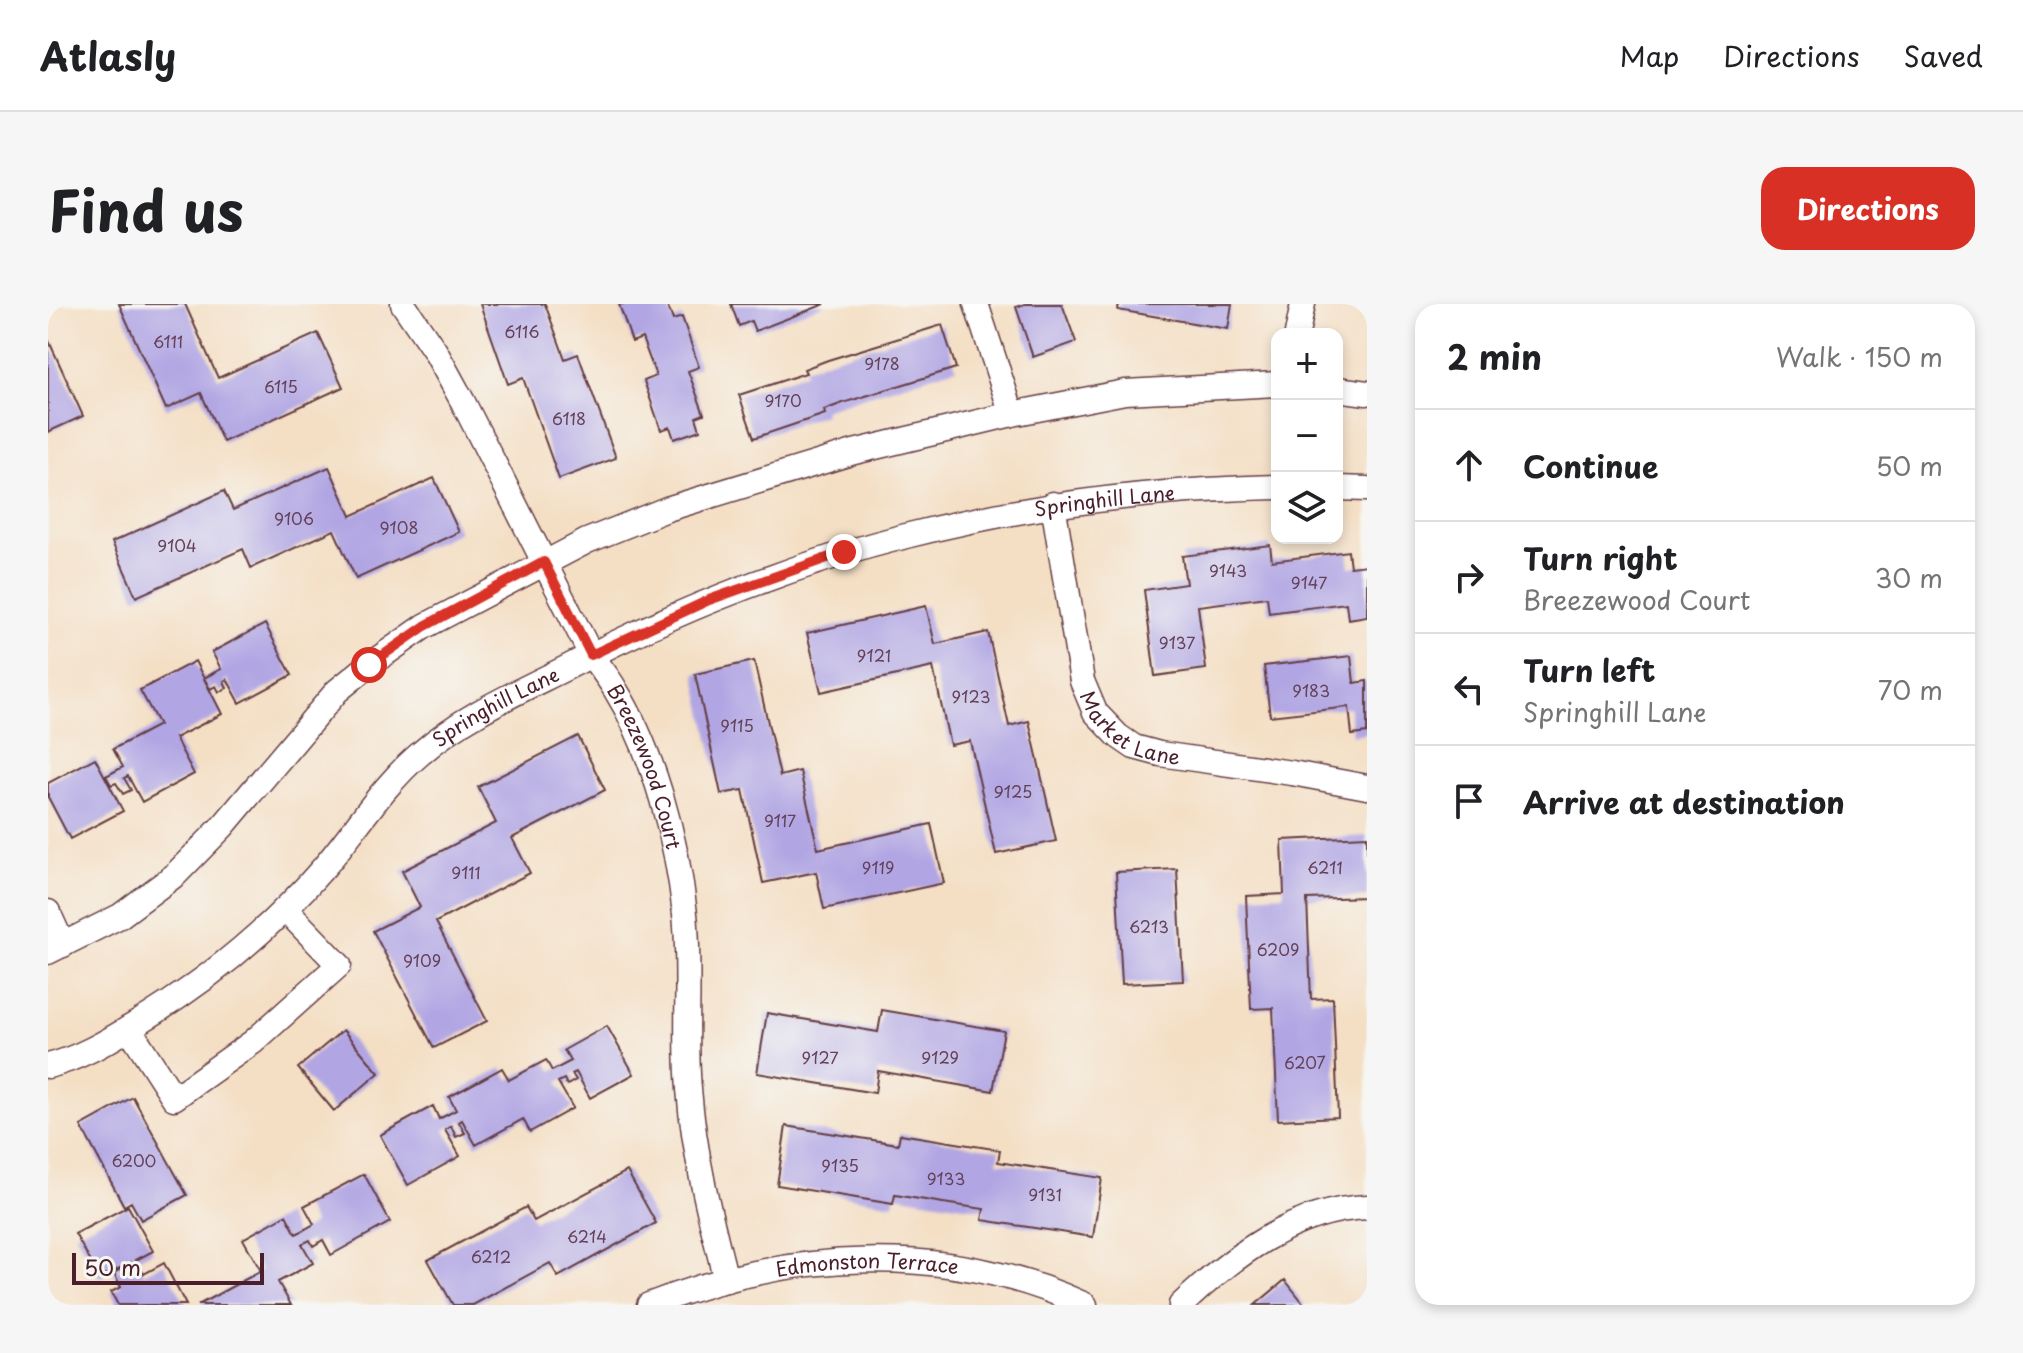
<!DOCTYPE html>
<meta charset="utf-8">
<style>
:root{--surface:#fff;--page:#f6f6f6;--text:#202124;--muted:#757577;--line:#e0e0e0;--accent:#d93025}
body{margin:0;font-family:"Playpen Sans",sans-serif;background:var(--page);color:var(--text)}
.controls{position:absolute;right:24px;top:24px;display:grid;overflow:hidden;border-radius:16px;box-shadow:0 4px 12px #0003}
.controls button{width:72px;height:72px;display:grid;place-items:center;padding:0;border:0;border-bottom:2px solid var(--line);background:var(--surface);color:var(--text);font:40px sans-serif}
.scale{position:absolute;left:24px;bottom:20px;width:192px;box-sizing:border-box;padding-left:8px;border:4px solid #4a1f2b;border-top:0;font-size:22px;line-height:28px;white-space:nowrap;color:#4a1f2b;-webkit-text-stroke:6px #f6f6f2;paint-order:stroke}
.stop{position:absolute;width:24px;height:24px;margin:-18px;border:6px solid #d93025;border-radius:50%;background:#fff}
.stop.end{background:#d93025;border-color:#fff;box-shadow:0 2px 8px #0008}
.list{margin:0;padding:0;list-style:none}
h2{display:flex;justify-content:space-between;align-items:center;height:104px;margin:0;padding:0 32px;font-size:34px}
h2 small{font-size:26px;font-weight:400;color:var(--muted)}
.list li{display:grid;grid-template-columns:52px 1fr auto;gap:24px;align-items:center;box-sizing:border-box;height:112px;padding:0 32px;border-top:2px solid var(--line)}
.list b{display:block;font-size:30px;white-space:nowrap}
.list p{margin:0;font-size:26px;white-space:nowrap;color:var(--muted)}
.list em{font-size:26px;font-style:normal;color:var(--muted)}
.icon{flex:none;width:44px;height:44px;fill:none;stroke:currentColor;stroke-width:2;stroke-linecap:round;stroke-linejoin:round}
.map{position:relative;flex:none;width:1319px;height:1001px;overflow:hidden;border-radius:24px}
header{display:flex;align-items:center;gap:48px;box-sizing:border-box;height:112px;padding:0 40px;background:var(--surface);border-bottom:2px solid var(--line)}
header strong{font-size:38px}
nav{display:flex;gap:44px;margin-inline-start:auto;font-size:28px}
.intro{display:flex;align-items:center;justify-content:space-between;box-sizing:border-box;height:192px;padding:0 48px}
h1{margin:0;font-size:56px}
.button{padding:20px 36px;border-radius:24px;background:var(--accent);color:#fff;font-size:28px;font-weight:700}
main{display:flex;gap:48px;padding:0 48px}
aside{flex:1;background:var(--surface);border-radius:24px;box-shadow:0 4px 12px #0003}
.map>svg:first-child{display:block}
.building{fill:#b1a6e3}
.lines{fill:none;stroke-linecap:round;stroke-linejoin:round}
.minor-casing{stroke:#643c42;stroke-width:27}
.minor{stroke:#fff;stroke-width:24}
.route{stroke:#d93025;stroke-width:10}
.labels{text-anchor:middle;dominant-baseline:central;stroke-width:8;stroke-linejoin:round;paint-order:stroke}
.number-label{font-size:16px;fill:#644159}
.street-label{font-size:20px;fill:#4a1f2b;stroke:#f6f6f2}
</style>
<header>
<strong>Atlasly</strong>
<nav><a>Map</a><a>Directions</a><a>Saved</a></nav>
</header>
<div class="intro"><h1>Find us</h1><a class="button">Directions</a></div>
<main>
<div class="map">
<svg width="1319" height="1001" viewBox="0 0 1319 1001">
<rect width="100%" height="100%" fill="#f6f6f2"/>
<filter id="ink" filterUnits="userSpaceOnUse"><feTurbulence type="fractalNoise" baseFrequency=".0125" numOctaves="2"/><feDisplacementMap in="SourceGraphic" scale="16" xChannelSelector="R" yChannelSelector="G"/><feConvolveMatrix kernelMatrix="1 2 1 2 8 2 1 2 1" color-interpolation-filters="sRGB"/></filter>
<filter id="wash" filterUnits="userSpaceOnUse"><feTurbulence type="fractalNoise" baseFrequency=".006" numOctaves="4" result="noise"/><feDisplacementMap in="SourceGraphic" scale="32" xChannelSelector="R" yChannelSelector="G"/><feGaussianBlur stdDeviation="1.8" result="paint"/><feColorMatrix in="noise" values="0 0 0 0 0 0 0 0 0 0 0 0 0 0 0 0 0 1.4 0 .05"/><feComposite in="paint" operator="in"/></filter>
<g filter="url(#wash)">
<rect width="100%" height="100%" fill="#f4dfc5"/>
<g id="blocks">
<path class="building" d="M71 0H137L170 74 270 29 295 83 175 138 153 89 118 105Z
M432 0H497L517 55 530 50 568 154 511 175 475 74 460 80Z
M571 0H619L625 16 634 13 651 63 640 67 656 110 648 113 652 126 626 135 622 123 613 126 596 77 608 72 594 34 584 38Z
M683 0H777L707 27 703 17 691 22Z
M977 0H1014L1028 38 985 53 968 3Z
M1071 0H1184L1180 25 1070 6Z
M894 21 908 64 795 99 776 106 777 110 706 134 691 91 758 69 756 65 780 56Z
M0 35 35 112 0 128Z
M281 163 303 212 386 174 411 228 308 275 286 226 203 264 195 245 88 293 64 238 176 187 185 206Z
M1222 241 1224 257 1300 247 1302 263 1319 261V312L1300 315 1298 299 1221 309 1219 293 1150 302 1158 365 1107 372 1096 286 1138 280 1134 252Z
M878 302 887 340 940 328 961 422 981 417 1008 537 948 550 922 437 902 441 885 363 773 388 759 329Z
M217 320 244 371 192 399 179 375 176 377 179 384 171 388 168 382 162 385 156 374 173 365 164 348Z
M1303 352 1306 379 1319 377V429L1304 431 1301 403 1222 412 1216 362Z
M147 357 174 410 127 434 146 470 94 498 80 472 76 474 83 486 75 490 68 479 63 481 58 472 75 463 65 445 111 421 92 386Z
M706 357 732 472 752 467 770 545 883 520 896 579 776 605 768 568 715 579 695 486 673 490 647 370Z
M530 432 557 486 464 534 482 569 388 618 439 717 386 744 325 627 372 603 354 567 448 519 430 483Z
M47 454 75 507 22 535 0 493V479Z
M1319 532V593L1259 595 1263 695 1285 694 1290 813 1230 816 1225 704 1203 705 1198 592 1236 590 1234 536Z
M1129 565 1135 677 1074 680 1068 568Z
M834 706 956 727 945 787 830 767 827 789 709 769 719 709 830 728Z
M559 722 586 770 542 794 528 768 524 770 528 776 519 781 516 775 510 778 525 804 482 828 475 815 428 841 414 816 411 818 417 829 408 833 403 822 397 826 412 852 360 881 332 831 385 802 391 815 408 806 401 793 454 764 461 776 498 756 504 767 523 757 516 746Z
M295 726 331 769 286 807 250 764Z
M85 793 139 891 93 916 83 898 76 902 33 822Z
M738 822 850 840 852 830 952 846 950 858 1054 874 1045 933 934 916 936 905 895 899 847 891 845 900 729 881Z
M579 867 608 919 510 973 502 959 425 1001H405L380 956 478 903 486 917Z
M316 870 342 918 283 951 275 936 265 942 262 936 254 940 265 959 230 978 243 1001H150L213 967 195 935 238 911 248 930 252 928 266 920 256 902Z
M80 902 105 947 88 956 96 970 116 959 138 1001H70L63 988 73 983 66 969 84 958 52 974 27 930Z
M1237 976 1257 1001H1207Z"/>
</g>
</g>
<g filter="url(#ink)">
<use href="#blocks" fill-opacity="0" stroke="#643c42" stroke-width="2"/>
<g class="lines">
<defs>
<g id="minor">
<path id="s1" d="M355 0 387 47 415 98 543 351C551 362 560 373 567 385 606 448 629 537 637 610 643 668 636 727 641 785 646 850 662 913 678 976"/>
<path d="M928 0 964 110"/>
<path d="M1249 30 1255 0"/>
<path d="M1289 85 1319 89"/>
<path d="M1289 184 1319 185"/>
<path id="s2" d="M1005 200 1034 377 1047 408 1070 432 1086 443 1112 450 1244 469 1319 483"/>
<path d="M0 608 15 641"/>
<path d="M0 648 72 612 127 571 175 522 289 387 321 361 377 322 539 237 619 205 806 148 964 110 1077 88 1229 80"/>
<path d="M81 724 126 794 205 738 291 661 237 605"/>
<path id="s3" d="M0 762C29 755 57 739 83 723 156 680 221 627 277 562 309 524 335 481 373 449 415 412 468 389 518 364 748 244 970 189 1229 183"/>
<path id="s4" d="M601 1001C740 946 899 937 1037 1001"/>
<path d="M1133 1001C1185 952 1245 906 1319 903"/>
</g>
</defs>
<use href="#minor" class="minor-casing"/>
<use href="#minor" class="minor"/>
</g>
</g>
<g class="lines" filter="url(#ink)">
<path class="route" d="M321 361 377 322 496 258 543 351 661 296 796 248"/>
</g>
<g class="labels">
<g class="number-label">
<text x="474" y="27">6116</text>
<text x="120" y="37">6111</text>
<text x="834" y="59">9178</text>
<text x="233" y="82">6115</text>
<text x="735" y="96">9170</text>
<text x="521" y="114">6118</text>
<text x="246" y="214">9106</text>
<text x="351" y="223">9108</text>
<text x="129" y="241">9104</text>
<text x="1180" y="266">9143</text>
<text x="1261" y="278">9147</text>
<text x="1129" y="338">9137</text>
<text x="826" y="351">9121</text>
<text x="1263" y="386">9183</text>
<text x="923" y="392">9123</text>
<text x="689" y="421">9115</text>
<text x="965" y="487">9125</text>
<text x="732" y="516">9117</text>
<text x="830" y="563">9119</text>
<text x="1277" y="563">6211</text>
<text x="418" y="568">9111</text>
<text x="1101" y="622">6213</text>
<text x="1230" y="645">6209</text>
<text x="374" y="656">9109</text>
<text x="772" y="753">9127</text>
<text x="892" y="753">9129</text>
<text x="1257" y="758">6207</text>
<text x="86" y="856">6200</text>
<text x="792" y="861">9135</text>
<text x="898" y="874">9133</text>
<text x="997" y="890">9131</text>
<text x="539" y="932">6214</text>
<text x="443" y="952">6212</text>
</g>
<g class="street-label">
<text stroke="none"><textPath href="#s3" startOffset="1230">Springhill Lane</textPath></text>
<text stroke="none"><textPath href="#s3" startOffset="582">Springhill Lane</textPath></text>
<text stroke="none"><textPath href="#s2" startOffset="252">Market Lane</textPath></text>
<text stroke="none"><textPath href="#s1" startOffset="524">Breezewood Court</textPath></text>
<text stroke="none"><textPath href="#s4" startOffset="224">Edmonston Terrace</textPath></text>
</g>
</g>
</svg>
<div class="controls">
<button>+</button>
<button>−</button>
<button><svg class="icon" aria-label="layers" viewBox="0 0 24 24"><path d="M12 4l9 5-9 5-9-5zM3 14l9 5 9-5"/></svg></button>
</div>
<div class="scale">50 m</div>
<div class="stop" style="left:321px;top:361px"></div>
<div class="stop end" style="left:796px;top:248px"></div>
</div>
<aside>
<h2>2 min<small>Walk · 150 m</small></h2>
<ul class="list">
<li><svg class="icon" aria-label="ahead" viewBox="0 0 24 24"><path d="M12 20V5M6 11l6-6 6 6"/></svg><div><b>Continue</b></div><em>50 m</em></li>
<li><svg class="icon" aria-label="right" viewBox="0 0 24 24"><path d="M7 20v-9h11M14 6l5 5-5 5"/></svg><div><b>Turn right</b><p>Breezewood Court</p></div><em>30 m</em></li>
<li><svg class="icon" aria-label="left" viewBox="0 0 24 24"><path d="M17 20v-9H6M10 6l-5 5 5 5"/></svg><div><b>Turn left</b><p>Springhill Lane</p></div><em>70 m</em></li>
<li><svg class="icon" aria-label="arrive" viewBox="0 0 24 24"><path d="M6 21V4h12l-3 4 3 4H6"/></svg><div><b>Arrive at destination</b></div></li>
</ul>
</aside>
</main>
